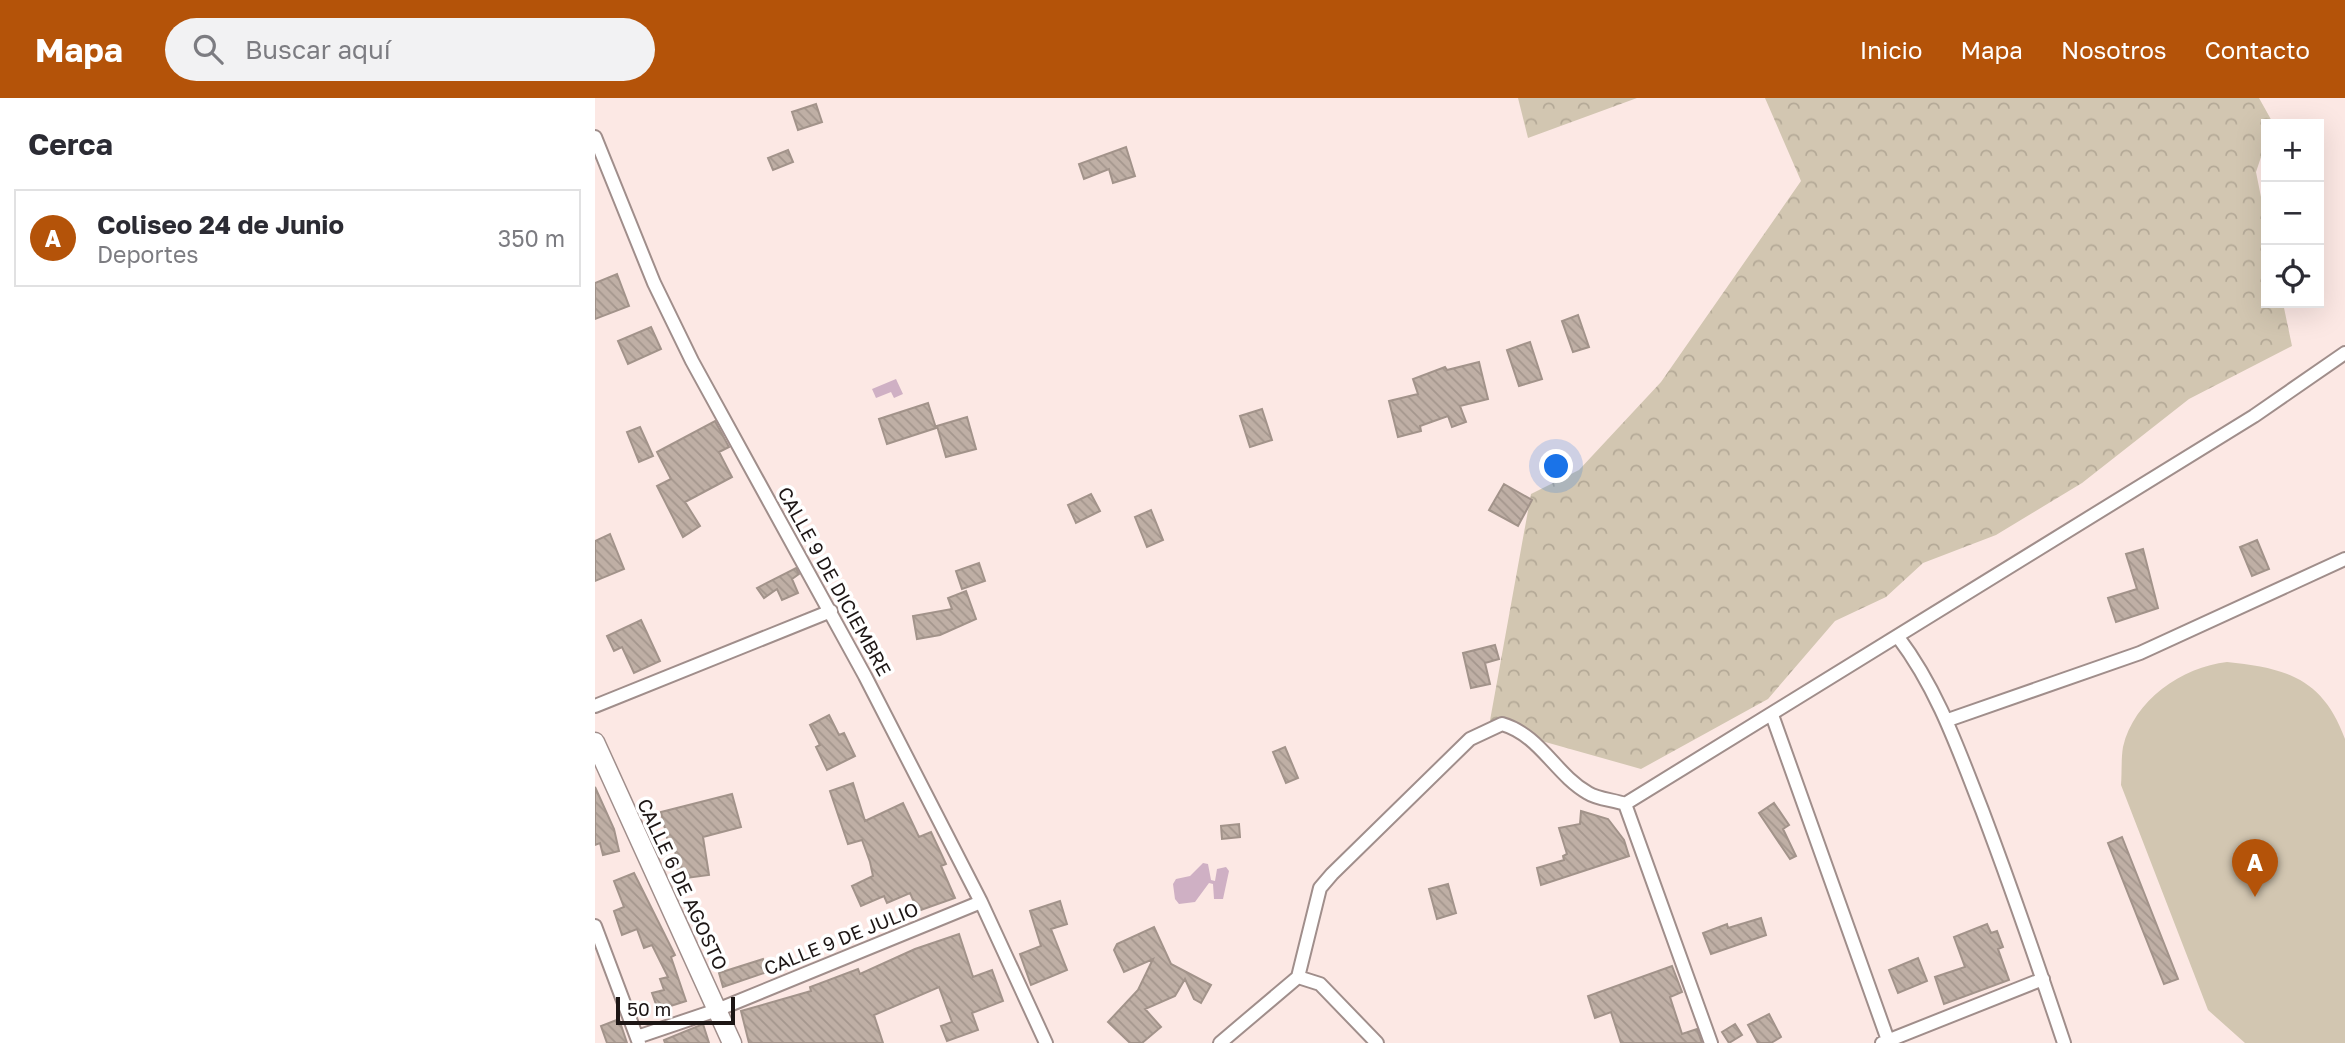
<!DOCTYPE html>
<html lang="es">
<meta charset="utf-8">
<style>
:root{--surface:#fff;--page:#f2f2f3;--text:#2b2b33;--muted:#7c7c81;--line:#e1e1e2;--accent:#b45309}
body{margin:0;font-family:"Golos Text",sans-serif;background:var(--page);color:var(--text)}
.controls{position:absolute;right:21px;top:21px;display:grid;overflow:hidden;border-radius:0px;box-shadow:0 7px 28px #0002}
.controls button{width:63px;height:63px;display:grid;place-items:center;padding:0;border:0;border-bottom:2px solid var(--line);background:var(--surface);color:var(--text);font:35px sans-serif}
.scale{position:absolute;left:21px;bottom:18px;width:119px;box-sizing:border-box;padding-left:7px;border:4px solid #1d1615;border-top:0;font-size:19px;line-height:24px;white-space:nowrap;color:#1d1615;-webkit-text-stroke:5px #fff;paint-order:stroke}
.you{position:absolute;left:962px;top:369px;width:24px;height:24px;margin:-18px;border:5px solid #fff;border-radius:50%;background:#1a73e8;box-shadow:0 0 0 10px #1a73e833}
.badge{display:grid;place-items:center;width:46px;height:46px;border-radius:50%;background:var(--accent);color:#fff;font-size:23px;font-weight:700}
.pin{position:absolute;translate:-50% -58px;filter:drop-shadow(0 2px 4px #0008)}
.pin::after{content:'';position:absolute;top:37px;width:24px;height:21px;background:inherit;clip-path:polygon(0 0,100% 0,50% 100%)}
.list{margin:0;padding:0;list-style:none}
h2{display:flex;justify-content:space-between;align-items:center;height:91px;margin:0;padding:0 28px;font-size:30px}
h2 small{font-size:23px;font-weight:400;color:var(--muted)}
.list li{display:grid;grid-template-columns:46px 1fr auto;gap:21px;align-items:center;box-sizing:border-box;height:98px;margin:0 14px 14px;padding:0 14px;border:2px solid var(--line);border-radius:0px}
.list b{display:block;font-size:26px;white-space:nowrap}
.list p{margin:0;font-size:23px;white-space:nowrap;color:var(--muted)}
.list em{font-size:23px;font-style:normal;color:var(--muted)}
.icon{flex:none;width:38px;height:38px;fill:none;stroke:currentColor;stroke-width:2;stroke-linecap:round;stroke-linejoin:round}
.map{position:relative;flex:none;width:1750px;height:945px;overflow:hidden}
header{display:flex;align-items:center;gap:42px;box-sizing:border-box;height:98px;padding:0 35px;background:var(--accent);color:#fff}
header strong{font-size:33px}
nav{display:flex;gap:38px;margin-inline-start:auto;font-size:24px}
.search{width:490px;height:63px;background:var(--page);display:flex;align-items:center;gap:18px;box-sizing:border-box;padding:0 24px;border-radius:38px;color:var(--muted);font-size:26px}
main{display:flex}
aside{flex:1;background:var(--surface)}
.map>svg:first-child{display:block}
.forest{fill:url(#forest-crowns)}
.pitch{fill:#d2c6b1}
.water{fill:#cfb0c4}
.building{fill:url(#building-back-hatch);stroke:#a2938a;stroke-width:2}
.lines{fill:none;stroke-linecap:round;stroke-linejoin:round}
.street-casing{stroke:#a08e8b;stroke-width:16}
.secondary-casing{stroke:#a08e8b;stroke-width:21}
.street{stroke:#fff;stroke-width:12}
.secondary{stroke:#fff;stroke-width:18}
.labels{text-anchor:middle;dominant-baseline:central;stroke-width:7;stroke-linejoin:round;paint-order:stroke}
.street-label{font-size:19px;fill:#1d1615;stroke:#fff}
</style>
<header>
<strong>Mapa</strong>
<div class="search"><svg class="icon" aria-label="search" viewBox="0 0 24 24"><circle cx="10" cy="10" r="6"/><path d="M15 15l6 6"/></svg>Buscar aquí</div>
<nav><a>Inicio</a><a>Mapa</a><a>Nosotros</a><a>Contacto</a></nav>
</header>
<main>
<aside>
<h2>Cerca<small></small></h2>
<ul class="list">
<li><span class="badge">A</span><div><b>Coliseo 24 de Junio</b><p>Deportes</p></div><em>350 m</em></li>
</ul>
</aside>
<div class="map">
<svg width="1750" height="945" viewBox="0 0 1750 945">
<defs>
<pattern id="forest-crowns" width="20" height="18" patternUnits="userSpaceOnUse" patternTransform="scale(1.75)"><rect width="20" height="18" fill="#d2c6b1"/><path d="M2 6a3 3 0 1 1 6 0M12 15a3 3 0 1 1 6 0" fill="none" stroke="#b4a997"/></pattern>
<pattern id="building-back-hatch" width="6" height="6" patternUnits="userSpaceOnUse" patternTransform="scale(1.75)"><rect width="6" height="6" fill="#bfafa5"/><path d="M-1 5l2 2M0 0l6 6M5-1l2 2" fill="none" stroke="#a4968d"/></pattern>
</defs>
<rect width="100%" height="100%" fill="#fce8e4"/>
<path class="forest" d="M923 0H1042L933 40Z
M1170 0H1664L1678 25 1671 26V44L1661 74 1671 124V205H1688L1697 248 1594 301 1487 385 1401 437 1328 465 1291 499 1240 523 1173 601 1046 671 894 628 936 396 984 372 1066 284 1206 83Z"/>
<path class="pitch" d="M1632 564C1692 570 1728 581 1750 641V945H1650L1613 912 1526 687C1527 675 1526 661 1528 649 1539 602 1587 569 1632 564Z"/>
<path class="water" d="M301 281 308 296 299 300 296 294 281 300 277 291Z
M608 765 613 766 616 782 620 783 622 771 631 769 634 773 628 801H619L618 786 614 785 600 804 584 806 580 801 578 786 581 781 595 778Z"/>
<path class="building" d="M221 6 227 24 203 32 197 14Z
M531 49 540 78 518 85 514 71 489 81 484 66Z
M193 52 198 64 178 72 173 60Z
M22 176 34 208 0 221V185Z
M983 217 994 249 978 254 967 223Z
M56 229 66 251 33 266 23 243Z
M935 244 947 281 924 288 912 252Z
M884 264 893 301 865 308 871 324 857 329 853 318 825 328 826 333 803 339 794 303 823 296 818 281 850 269 852 272Z
M333 305 341 330 292 346 284 321Z
M667 311 677 342 655 349 645 318Z
M372 319 381 351 351 359 342 328Z
M120 323 134 349 124 354 137 379 90 404 105 428 88 439 62 388 76 381 62 354Z
M45 329 58 358 44 364 32 334Z
M909 386 937 402 923 428 894 412Z
M496 396 505 413 481 425 473 407Z
M556 412 568 442 552 449 540 419Z
M15 436 29 471 0 483V443Z
M1662 442 1674 471 1657 478 1645 449Z
M1548 451 1563 510 1521 524 1513 500 1542 491 1531 456Z
M384 465 390 483 367 491 361 473Z
M201 470 204 476 197 481 203 495 187 502 182 491 169 500 162 490Z
M371 493 381 521 345 537 322 541 318 518 357 511 353 500Z
M46 522 65 563 39 575 27 549 19 553 12 538Z
M900 547 904 561 890 565 895 586 876 590 868 555Z
M234 617 244 637 249 635 260 658 232 672 221 649 225 647 215 627Z
M690 649 703 680 691 685 678 654Z
M258 685 270 723 308 705 324 739 336 734 351 766 346 768 360 800 323 813 315 795 292 805 289 798 266 808 257 788 278 778 275 764 267 742 253 746 235 693Z
M0 689 19 731 24 753 8 757 5 745 0 747Z
M137 696 146 729 108 739 114 777 84 781 79 746 74 748 66 714Z
M1179 705 1194 727 1188 731 1201 758 1195 761 1164 715Z
M986 713 1013 721 1029 742 1034 758 946 787 942 770 969 762 968 758 972 756 964 730 985 726Z
M644 726 645 739 627 741 626 728Z
M1527 739 1583 881 1569 886 1513 745Z
M39 775 80 857 76 859 91 903 63 912 57 895 69 892 65 881 73 879 57 847 49 850 42 831 27 837 19 813 29 809 19 783Z
M853 786 861 815 842 821 834 791Z
M465 803 472 826 456 831 472 872 436 887 425 856 446 848 435 813Z
M1166 820 1171 837 1116 856 1108 835 1132 826 1133 830Z
M1392 826 1396 835 1402 833 1408 849 1403 851 1414 882 1349 906 1340 879 1370 869 1359 839Z
M559 829 576 866 616 887 606 905 599 901 590 881 580 898 550 911 566 929 547 945H535L513 924 543 892 558 861 529 874 519 852 522 846Z
M364 836 378 879 397 872 408 903 377 915 383 932 352 943 346 928 357 924 344 889 279 917 288 945H154L146 913 216 893 215 889 263 871 265 876 320 851Z
M1323 860 1332 883 1303 895 1294 872Z
M168 861 172 874 128 889 124 875Z
M1077 868 1087 894 1075 899 1087 936 1102 931 1107 945H1026L1016 914 1000 920 993 898Z
M1174 916 1186 939 1176 945H1163L1153 927Z
M24 921 32 945H12L6 928Z
M108 926 114 945H70L69 942Z
M1140 926 1147 937 1134 945 1127 934Z"/>
<g class="lines">
<defs>
<path id="street" d="M0 39 59 185 97 263 270 578 386 804 451 945
M1303 539C1343 592 1363 651 1387 712 1416 789 1443 867 1469 945
M0 608 236 513
M1177 617 1294 945
M1353 622 1545 555 1750 461
M1030 706 1116 945
M0 828 44 945
M703 879 725 886 782 945
M42 939 122 912 386 804
M625 945 703 879 725 790 737 776 875 641 907 626C945 637 960 676 993 695 1002 701 1019 702 1030 706L1659 318 1750 255
M1287 945 1448 881"/>
<path id="secondary" d="M0 644 137 945"/>
</defs>
<use href="#street" class="street-casing"/>
<use href="#secondary" class="secondary-casing"/>
<use href="#street" class="street"/>
<use href="#secondary" class="secondary"/>
</g>
<g class="labels">
<g class="street-label">
<text transform="translate(240 483) rotate(61)">CALLE 9 DE DICIEMBRE</text>
<text transform="translate(88 786) rotate(65)">CALLE 6 DE AGOSTO</text>
<text transform="translate(246 840) rotate(-22)">CALLE 9 DE JULIO</text>
</g>
</g>
</svg>
<div class="controls">
<button>+</button>
<button>−</button>
<button><svg class="icon" aria-label="locate" viewBox="0 0 24 24"><circle cx="12" cy="12" r="6"/><path d="M12 2v4M12 18v4M2 12h4M18 12h4"/></svg></button>
</div>
<div class="scale">50 m</div>
<div class="you"></div>
<div class="pin badge" style="left:1660px;top:799px">A</div>
</div>
</main>
